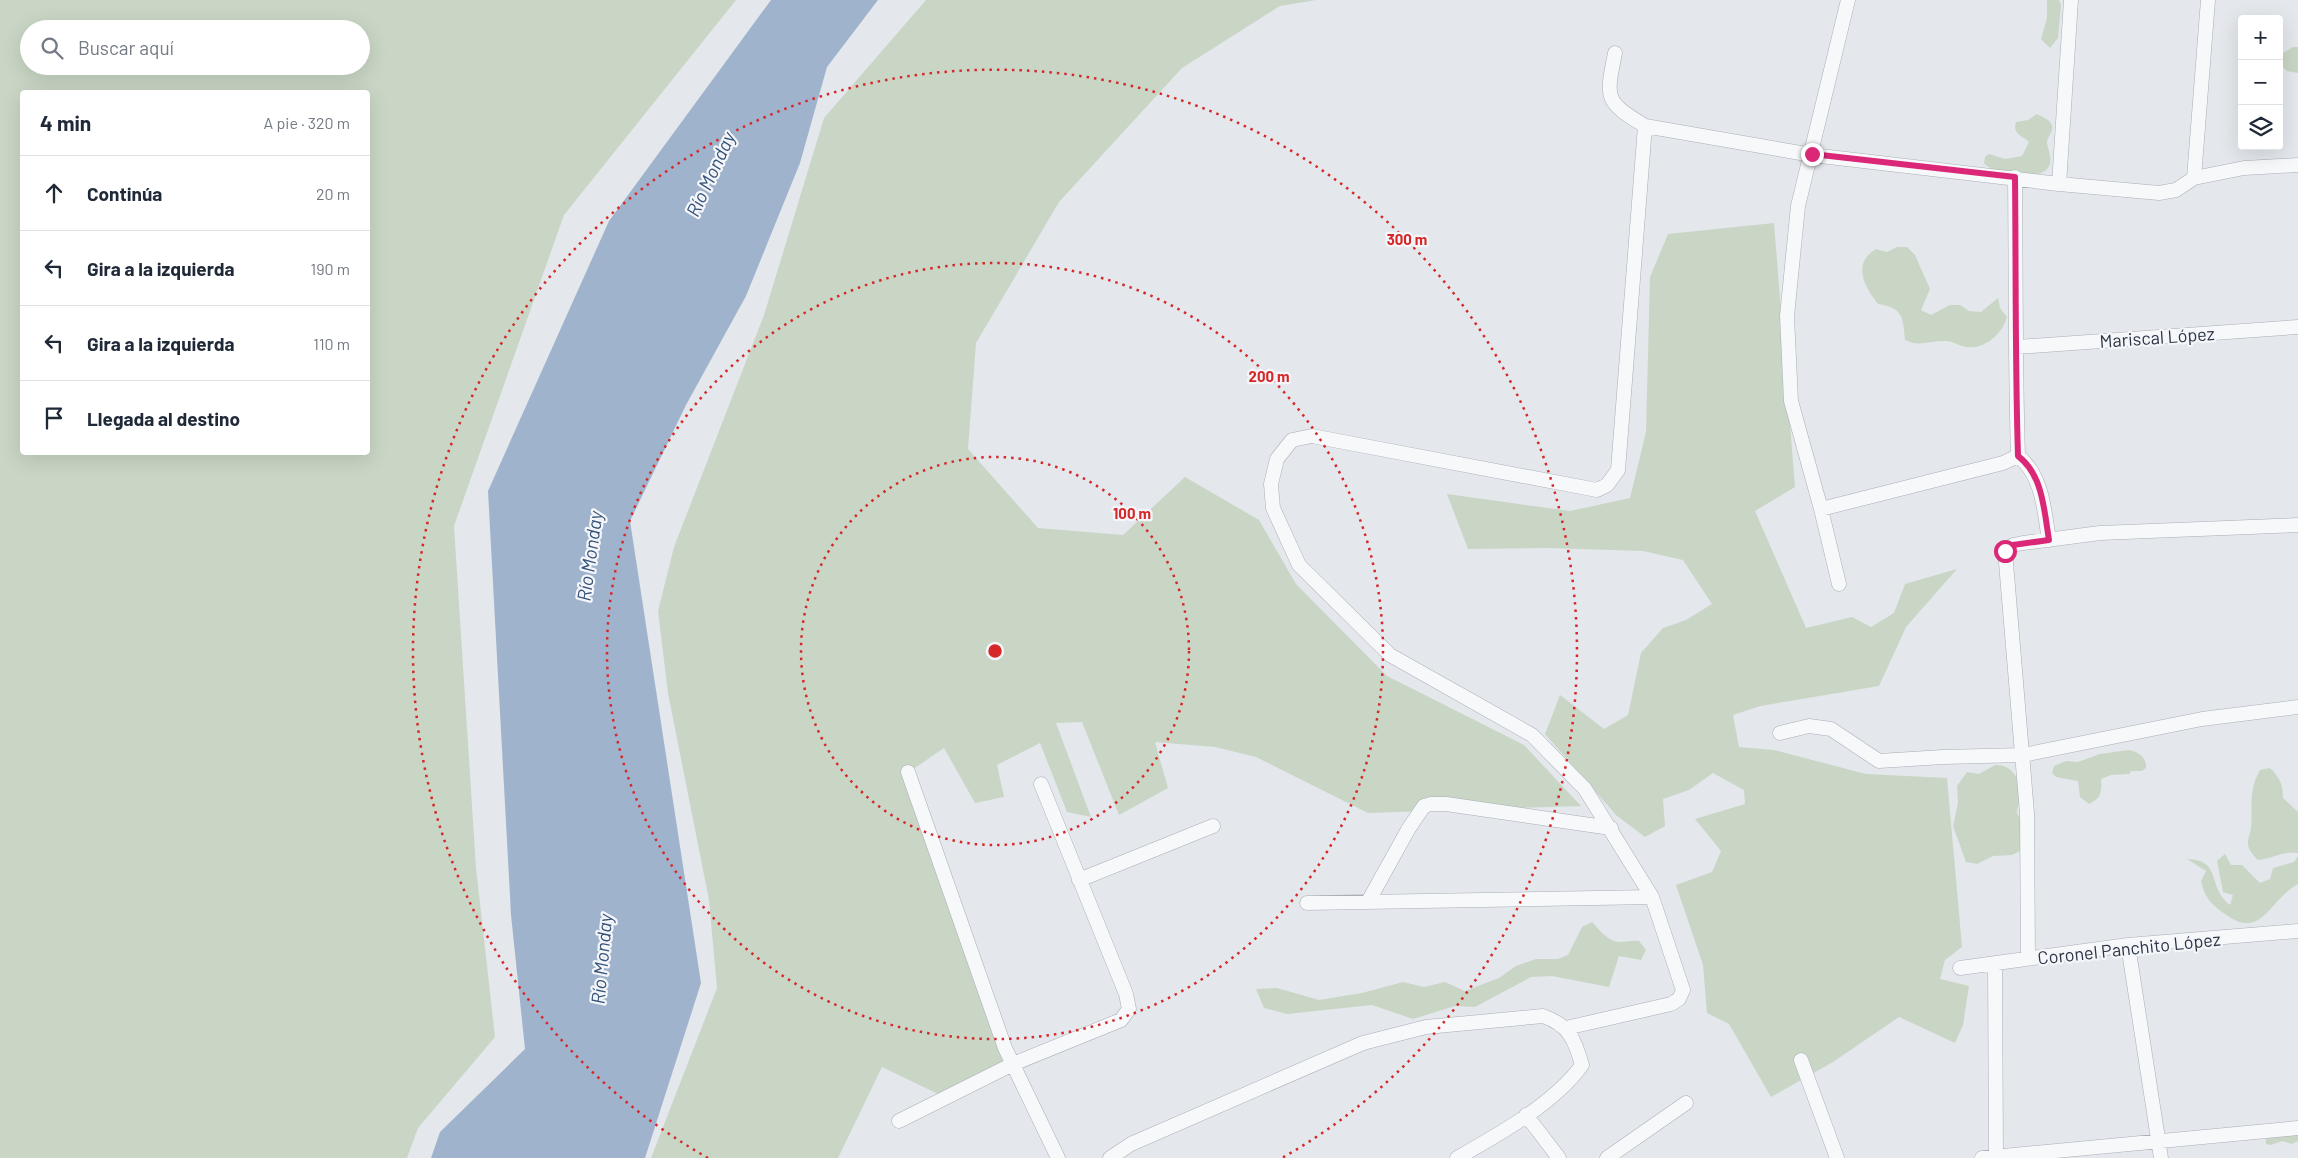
<!DOCTYPE html>
<html lang="es">
<meta charset="utf-8">
<style>
:root{--surface:#fff;--page:#f2f2f3;--text:#1f2937;--muted:#747a83;--line:#e0e1e3}
body{margin:0;font-family:Barlow,sans-serif;background:var(--page);color:var(--text)}
.controls{position:absolute;right:15px;top:15px;display:grid;overflow:hidden;border-radius:5px;box-shadow:0 5px 20px #0002}
.controls button{width:45px;height:45px;display:grid;place-items:center;padding:0;border:0;border-bottom:1px solid var(--line);background:var(--surface);color:var(--text);font:25px sans-serif}
.stop{position:absolute;width:15px;height:15px;margin:-11px;border:4px solid #db2777;border-radius:50%;background:#fff}
.stop.end{background:#db2777;border-color:#fff;box-shadow:0 1px 5px #0008}
.list{margin:0;padding:0;list-style:none}
h2{display:flex;justify-content:space-between;align-items:center;height:65px;margin:0;padding:0 20px;font-size:21px}
h2 small{font-size:16px;font-weight:400;color:var(--muted)}
.list li{display:grid;grid-template-columns:32px 1fr auto;gap:15px;align-items:center;box-sizing:border-box;height:75px;padding:0 20px;border-top:1px solid var(--line)}
.list b{display:block;font-size:19px;white-space:nowrap}
.list em{font-size:16px;font-style:normal;color:var(--muted)}
.icon{flex:none;width:28px;height:28px;fill:none;stroke:currentColor;stroke-width:2;stroke-linecap:round;stroke-linejoin:round}
.map{position:relative;flex:none;width:2298px;height:1158px;overflow:hidden}
.search{position:absolute;background:var(--surface);box-shadow:0 5px 20px #0002;left:20px;top:20px;width:350px;height:55px;display:flex;align-items:center;gap:12px;box-sizing:border-box;padding:0 18px;border-radius:28px;color:var(--muted);font-size:19px}
.panel{position:absolute;background:var(--surface);box-shadow:0 5px 20px #0002;left:20px;top:90px;width:350px;height:365px;border-radius:5px}
.map>svg:first-child{display:block}
.green{fill:#c9d6c5;fill-rule:evenodd}
.water{fill:#9fb4cc}
.lines{fill:none;stroke-linecap:round;stroke-linejoin:round}
.minor-casing{stroke:#a9aeb7;stroke-width:15}
.minor{stroke:#f7f8fa;stroke-width:14}
.route{stroke:#db2777;stroke-width:6}
.ring{fill:none;stroke:#d62828;stroke-width:2.5;stroke-dasharray:2.5 5}
.labels{text-anchor:middle;dominant-baseline:central;stroke-width:4.5;stroke-linejoin:round;paint-order:stroke}
.street-label{font-size:18px;fill:#2b3445;stroke:#f4f6f9}
.water-label{font-size:19px;font-style:italic;fill:#34527a;stroke:#f4f6f9}
.centre{fill:#d62828;stroke:#f4f6f9;stroke-width:2.5}
.ring-label{font-size:15px;text-anchor:middle;font-weight:bold;fill:#d62828;stroke:#f4f6f9;stroke-width:4.5;stroke-linejoin:round;paint-order:stroke}
</style>
<div class="map">
<svg width="2298" height="1158" viewBox="0 0 2298 1158">
<rect width="100%" height="100%" fill="#e4e7ec"/>
<path class="green" d="M0 0H736L564 215 454 526 476 868 495 1037 418 1128 407 1158H0ZM29 29H361V66H29ZM22 92H368V452H22Z
M926 0H1316L1280 6 1182 68 1059 202 976 343 968 449 1038 528 1123 535 1185 477 1259 520 1296 584 1387 676 1524 745 1581 806 1368 813 1256 757 1215 747 1155 742 1168 788 1119 815 1082 722 1056 723 1091 817 1067 812 1040 743 997 765 1004 797 975 803 944 748 909 772 1013 1064 938 1094 882 1067 838 1158H651L717 988 709 900 668 693 658 611 674 547 764 315 824 118Z
M2047 0H2059L2061 5 2058 38 2050 48 2041 39 2047 18Z
M2293 47H2298V73L2287 71 2279 63 2283 53Z
M2037 114C2043 118 2054 120 2052 130 2051 134 2048 137 2047 141 2047 148 2052 156 2050 164 2044 184 1993 175 1984 163L1985 157 1989 154 2005 159 2022 156 2029 142C2022 135 2012 134 2016 122L2028 120Z
M1774 223 1795 487 1755 511 1806 628 1852 617 1871 627 1894 613 1905 584 1957 569 1906 627 1879 686 1760 706 1733 715 1739 747 1774 750 1866 774 1947 778 1962 947 1945 960 1940 979 1969 986 1963 1025 1955 1043 1899 1017 1833 1062 1771 1097 1729 1024 1707 1013 1703 965 1676 885 1712 872 1721 851 1695 819 1745 804 1744 790 1713 773 1689 790 1663 799 1665 826 1645 837 1616 815 1545 734 1560 695 1604 729 1628 715 1641 653 1663 628 1686 620 1712 604 1683 560 1643 551 1548 548 1468 549 1447 494 1570 511 1630 498 1646 432 1650 277 1668 234Z
M1897 247H1907L1915 255 1930 289 1921 310 1931 315 1950 305H1960L1969 311 1981 312 1998 298 2000 308 2007 317C2003 333 1985 350 1966 347 1959 346 1952 340 1944 341 1929 341 1919 347 1905 340 1903 317 1903 308 1878 304 1864 287 1852 263 1876 249L1887 252Z
M2129 750C2139 752 2147 758 2146 768L2142 771H2131L2129 774 2111 775 2101 779C2102 791 2101 799 2089 804L2080 797 2078 781 2056 777 2052 773 2054 766 2066 761 2078 762 2100 754Z
M1995 765C2013 764 2021 781 2020 797 2020 802 2017 807 2017 813L2023 823 2022 850 2012 855 1993 856 1977 864 1966 862 1953 826 1958 803 1957 786 1967 772 1979 774Z
M2270 768C2280 778 2283 784 2283 798L2298 812V853C2284 850 2272 859 2258 860 2254 856 2248 850 2248 844 2247 839 2251 833 2251 828 2253 806 2248 791 2260 770Z
M2225 854 2231 865H2242L2260 883 2270 879 2273 868 2294 862 2298 856V884C2267 901 2262 943 2222 912 2210 903 2204 896 2201 881L2206 871 2187 859C2223 860 2206 886 2230 905L2233 895 2223 892 2217 861Z
M1592 922C1599 929 1607 941 1619 942 1626 942 1632 940 1639 941L1646 950 1641 960 1619 956 1609 987 1552 976 1531 977 1475 1007 1455 1006 1413 1019 1372 1005 1287 1014 1264 1008 1256 989 1277 988 1319 1000 1362 993 1403 982 1424 987 1445 982 1465 991 1499 978 1516 966 1536 959H1558L1568 955 1582 927Z
M2298 1131V1141L2292 1144 2282 1141 2271 1145 2266 1144V1139Z"/>
<path class="water" d="M771 0H878L827 67 800 163 746 296 686 405 630 521 701 983 645 1158H431L440 1132 525 1049 511 915 488 491 609 221Z"/>
<g class="lines">
<defs>
<path id="minor" d="M1615 53C1606 99 1604 101 1645 126L1812 155 2059 184 2159 193 2176 190 2194 178 2244 168 2298 165
M2194 178 2208 0
M2059 184 2071 0
M2017 347 2298 327
M2018 456C2043 476 2044 510 2049 540
M1821 509 2003 463 2018 456C2015 363 2016 270 2015 177
M1839 584 1821 509 1791 401 1787 316 1798 206 1848 0
M1780 733 1809 726 1831 729 1879 761 1943 757 2023 755 2202 719 2298 707
M908 772 1005 1048 1058 1158
M1079 880 1213 826
M1369 900 1409 828 1424 806 1431 804H1446L1611 828
M1307 903 1652 897
M2128 945 2161 1158
M2028 958 2027 813 2005 551 2013 545 2023 543 2100 533 2298 525
M1995 963 1996 1156
M1960 968 2128 945 2298 931
M1566 1028 1671 1004 1679 999 1683 990 1652 897 1585 789 1532 735 1390 655 1299 565 1273 508 1271 484 1277 459 1292 440 1312 436 1597 490 1607 485 1618 470 1645 126
M1801 1060 1837 1158
M1526 1115 1559 1158
M899 1121 1013 1064 1121 1020 1129 1009 1126 994 1041 784
M1110 1158 1131 1144 1363 1043 1426 1027 1543 1016C1569 1025 1575 1040 1582 1065 1555 1103 1498 1135 1457 1158
M1607 1158 1686 1103
M1982 1158 2298 1128"/>
</defs>
<use href="#minor" class="minor-casing"/>
<use href="#minor" class="minor"/>
</g>
<g class="lines">
<path class="route" d="M1812 154 2015 177C2016 270 2015 363 2018 456 2043 475 2044 510 2049 540L2013 545 2005 551"/>
</g>
<g class="ring">
<circle cx="995" cy="651" r="194"/>
<circle cx="995" cy="651" r="388"/>
<path d="M708 1158A582 582 0 1 1 1282 1158"/>
</g>
<g class="labels">
<g class="street-label">
<text transform="translate(2157 337) rotate(-4)">Mariscal López</text>
<text transform="translate(2129 948) rotate(-6)">Coronel Panchito López</text>
</g>
<g class="water-label">
<text transform="translate(710 174) rotate(-65)">Río Monday</text>
<text transform="translate(589 556) rotate(-82)">Río Monday</text>
<text transform="translate(601 959) rotate(-85)">Río Monday</text>
</g>
</g>
<circle cx="995" cy="651" r="8" class="centre"/>
<g class="ring-label">
<text x="1407" y="245">300 m</text>
<text x="1269" y="382">200 m</text>
<text x="1132" y="519">100 m</text>
</g>
</svg>
<div class="controls">
<button>+</button>
<button>−</button>
<button><svg class="icon" aria-label="layers" viewBox="0 0 24 24"><path d="M12 4l9 5-9 5-9-5zM3 14l9 5 9-5"/></svg></button>
</div>
<div class="stop" style="left:2005px;top:551px"></div>
<div class="stop end" style="left:1812px;top:154px"></div>
<div class="search"><svg class="icon" aria-label="search" viewBox="0 0 24 24"><circle cx="10" cy="10" r="6"/><path d="M15 15l6 6"/></svg>Buscar aquí</div>
<section class="panel">
<h2>4 min<small>A pie · 320 m</small></h2>
<ul class="list">
<li><svg class="icon" aria-label="ahead" viewBox="0 0 24 24"><path d="M12 20V5M6 11l6-6 6 6"/></svg><div><b>Continúa</b></div><em>20 m</em></li>
<li><svg class="icon" aria-label="left" viewBox="0 0 24 24"><path d="M17 20v-9H6M10 6l-5 5 5 5"/></svg><div><b>Gira a la izquierda</b></div><em>190 m</em></li>
<li><svg class="icon" aria-label="left" viewBox="0 0 24 24"><path d="M17 20v-9H6M10 6l-5 5 5 5"/></svg><div><b>Gira a la izquierda</b></div><em>110 m</em></li>
<li><svg class="icon" aria-label="arrive" viewBox="0 0 24 24"><path d="M6 21V4h12l-3 4 3 4H6"/></svg><div><b>Llegada al destino</b></div></li>
</ul>
</section>
</div>
